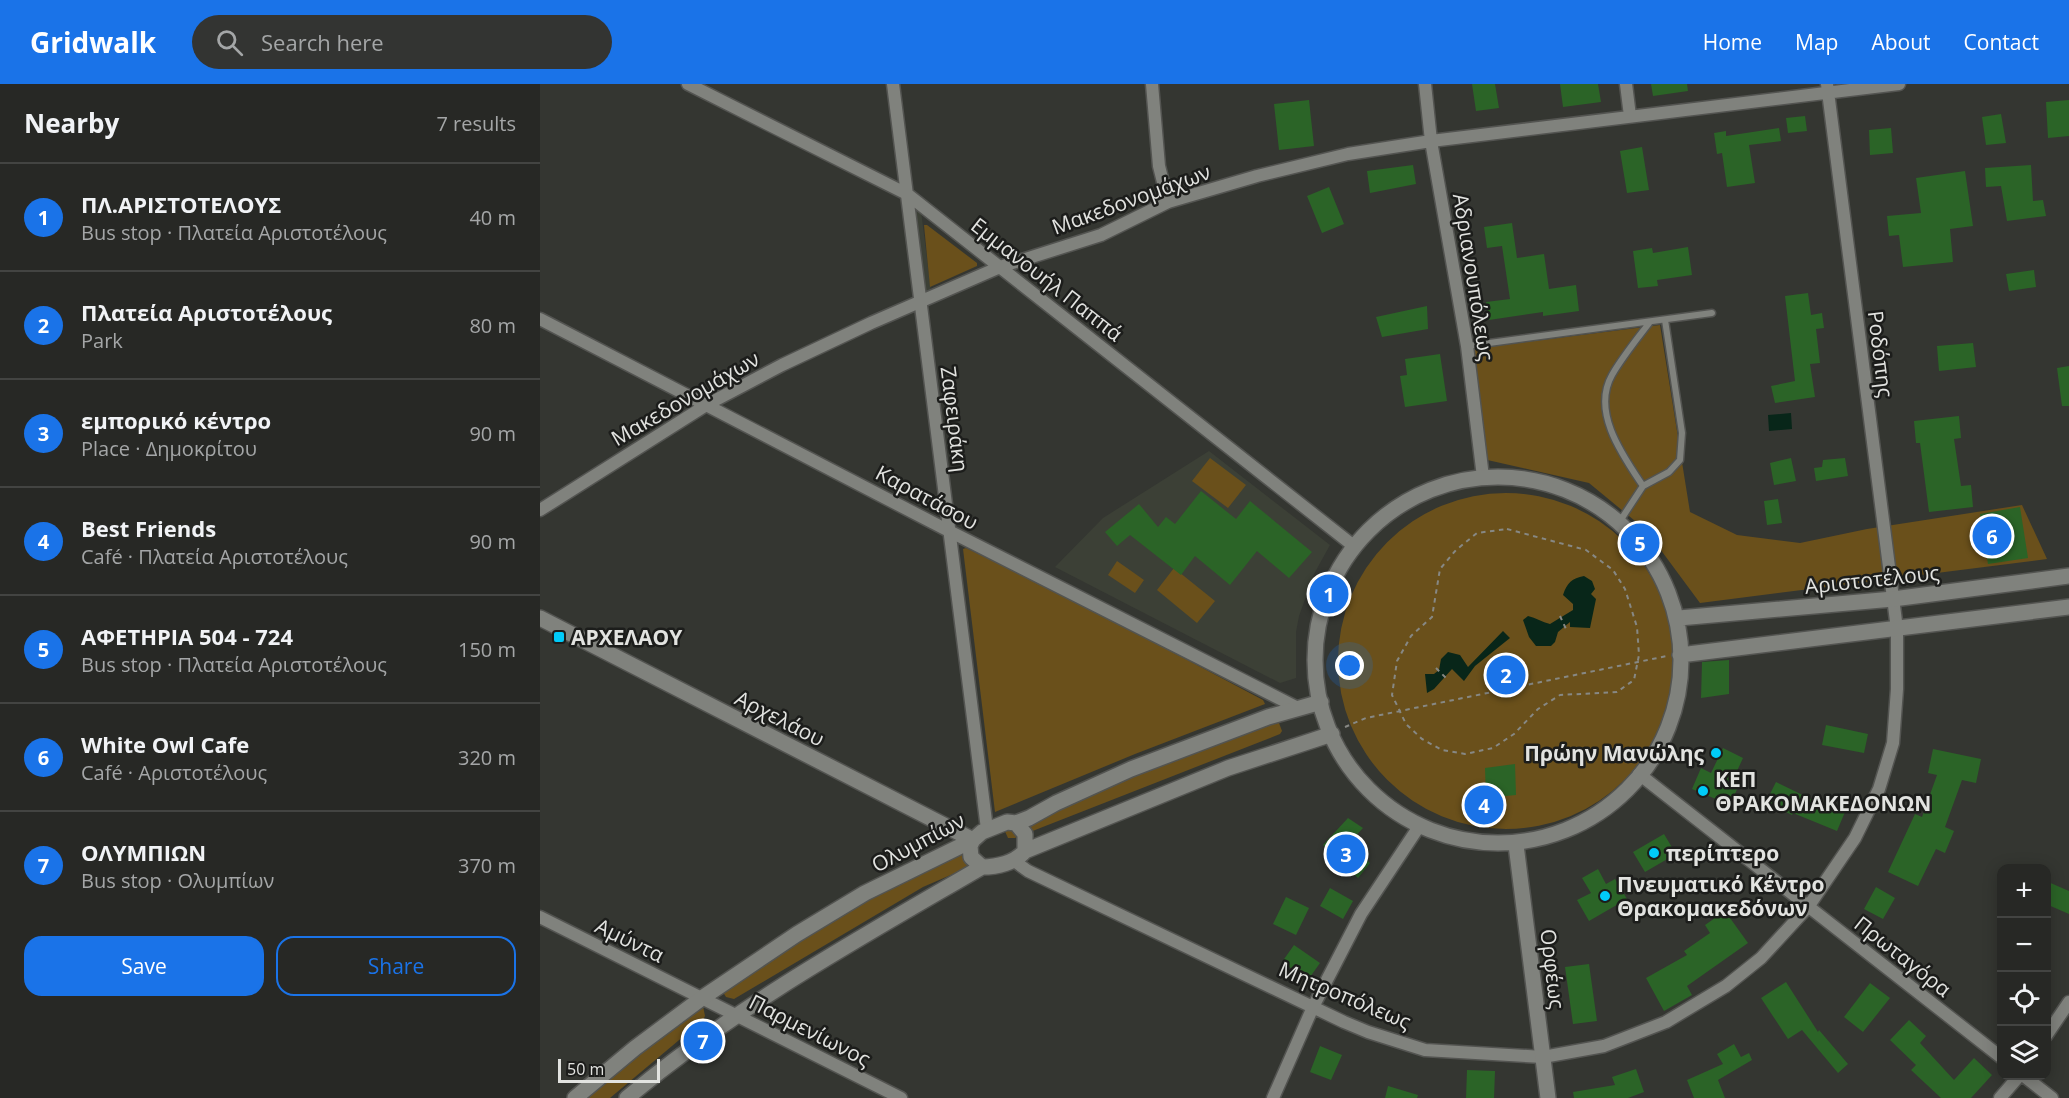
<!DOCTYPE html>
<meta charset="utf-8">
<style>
:root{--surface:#272825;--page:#333432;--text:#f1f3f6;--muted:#a4a6a7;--line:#434442;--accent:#1a73e8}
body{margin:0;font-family:"Open Sans",sans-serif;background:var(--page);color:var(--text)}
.controls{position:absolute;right:18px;bottom:18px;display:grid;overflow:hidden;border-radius:12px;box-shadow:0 3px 15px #0003}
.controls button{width:54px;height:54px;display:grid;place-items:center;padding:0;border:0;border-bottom:2px solid var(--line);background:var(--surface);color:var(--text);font:30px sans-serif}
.scale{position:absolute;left:18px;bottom:15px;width:102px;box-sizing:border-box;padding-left:6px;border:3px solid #e2e3e0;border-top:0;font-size:16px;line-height:21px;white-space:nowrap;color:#e2e3e0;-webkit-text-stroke:4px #1c1d1b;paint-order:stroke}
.you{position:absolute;left:810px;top:582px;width:21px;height:21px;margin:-15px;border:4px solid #fff;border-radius:50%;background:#1a73e8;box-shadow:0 0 0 9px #1a73e833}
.badge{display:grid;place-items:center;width:39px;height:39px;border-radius:50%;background:var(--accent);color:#fff;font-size:20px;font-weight:700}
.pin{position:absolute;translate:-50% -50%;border:3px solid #fff;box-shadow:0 2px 6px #0006}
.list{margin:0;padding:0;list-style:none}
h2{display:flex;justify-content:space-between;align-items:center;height:78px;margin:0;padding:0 24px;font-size:26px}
h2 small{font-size:20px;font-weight:400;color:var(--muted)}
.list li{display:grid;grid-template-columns:39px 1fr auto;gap:18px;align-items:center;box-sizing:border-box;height:108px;padding:0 24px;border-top:2px solid var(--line)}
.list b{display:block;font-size:22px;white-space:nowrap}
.list p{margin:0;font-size:20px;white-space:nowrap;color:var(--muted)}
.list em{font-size:20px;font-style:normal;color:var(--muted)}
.actions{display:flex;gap:12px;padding:18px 24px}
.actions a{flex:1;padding:14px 0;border:2px solid var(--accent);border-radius:18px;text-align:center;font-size:21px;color:var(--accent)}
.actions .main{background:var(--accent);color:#fff}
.icon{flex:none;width:33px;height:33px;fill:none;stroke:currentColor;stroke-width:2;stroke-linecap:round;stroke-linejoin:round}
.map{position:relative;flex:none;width:1529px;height:1014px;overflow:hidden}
header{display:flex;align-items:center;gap:36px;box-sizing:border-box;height:84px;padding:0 30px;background:var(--accent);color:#fff}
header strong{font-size:28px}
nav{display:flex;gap:33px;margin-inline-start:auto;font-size:21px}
.search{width:420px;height:54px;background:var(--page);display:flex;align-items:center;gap:15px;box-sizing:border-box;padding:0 21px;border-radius:33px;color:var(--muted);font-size:22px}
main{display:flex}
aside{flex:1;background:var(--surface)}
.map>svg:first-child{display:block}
.built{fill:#3c4036}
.green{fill:#6a501b}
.water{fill:#082619}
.building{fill:#2b6427}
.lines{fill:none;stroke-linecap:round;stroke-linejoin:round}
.service-casing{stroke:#535451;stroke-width:9}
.minor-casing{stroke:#535451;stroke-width:15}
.tertiary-casing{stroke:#535451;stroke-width:18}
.path{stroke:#878884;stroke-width:2;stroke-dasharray:4.5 4.5;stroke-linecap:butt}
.service{stroke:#80827d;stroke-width:6}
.minor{stroke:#80827d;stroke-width:12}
.tertiary{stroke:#80827d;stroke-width:15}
.poi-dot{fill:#00cbf9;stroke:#1c1d1b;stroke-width:2}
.labels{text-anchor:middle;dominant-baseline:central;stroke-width:5;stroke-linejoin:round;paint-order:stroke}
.street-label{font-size:21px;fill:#e2e3e0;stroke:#1c1d1b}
.poi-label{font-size:21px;font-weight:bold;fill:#e2e3e0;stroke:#1c1d1b;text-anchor:start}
</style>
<header>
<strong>Gridwalk</strong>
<div class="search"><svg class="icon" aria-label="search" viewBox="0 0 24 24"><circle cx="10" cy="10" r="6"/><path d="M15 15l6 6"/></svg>Search here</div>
<nav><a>Home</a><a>Map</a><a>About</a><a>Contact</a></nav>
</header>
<main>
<aside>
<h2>Nearby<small>7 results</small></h2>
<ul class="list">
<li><span class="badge">1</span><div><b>ΠΛ.ΑΡΙΣΤΟΤΕΛΟΥΣ</b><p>Bus stop · Πλατεία Αριστοτέλους</p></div><em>40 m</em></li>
<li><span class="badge">2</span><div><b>Πλατεία Αριστοτέλους</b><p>Park</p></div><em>80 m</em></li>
<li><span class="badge">3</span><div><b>εμπορικό κέντρο</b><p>Place · Δημοκρίτου</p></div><em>90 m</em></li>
<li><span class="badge">4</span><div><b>Best Friends</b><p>Café · Πλατεία Αριστοτέλους</p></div><em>90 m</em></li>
<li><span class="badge">5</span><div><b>ΑΦΕΤΗΡΙΑ 504 - 724</b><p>Bus stop · Πλατεία Αριστοτέλους</p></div><em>150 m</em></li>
<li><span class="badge">6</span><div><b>White Owl Cafe</b><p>Café · Αριστοτέλους</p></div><em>320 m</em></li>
<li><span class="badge">7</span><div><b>ΟΛΥΜΠΙΩΝ</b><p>Bus stop · Ολυμπίων</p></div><em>370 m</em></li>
</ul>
<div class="actions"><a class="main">Save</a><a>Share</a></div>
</aside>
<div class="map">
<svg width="1529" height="1014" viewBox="0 0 1529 1014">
<rect width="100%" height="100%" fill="#343631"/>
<path class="built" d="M381 127 391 207 372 209 362 130Z
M669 367 790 461 774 490 759 532 756 548V594L740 599 515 483 563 434Z"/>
<path class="green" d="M384 141H387L437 179V182L390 203Z
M1120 241 1150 428 1197 451 1260 459 1327 445 1482 421 1507 475 1160 519 1106 446 1049 399 943 375 932 265Z
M670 374 706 401 688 424 652 397Z
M798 577a168 168 0 1 1 336 0a168 168 0 1 1-336 0Z
M426 464 540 519 723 616 725 620 595 670 455 728 423 465Z
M577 477 604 496 595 509 568 491Z
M634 484 675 517 657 539 617 506Z
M736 631 742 647 740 650 475 754H468L463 743Z
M433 756 436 780 383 803 194 915 186 913 179 902 263 843Z
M163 922 165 932 163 936 70 1014H33Z"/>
<path class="water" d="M1251 329 1252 345 1229 347 1228 331Z
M1044 492 1052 497 1055 505 1051 510 1056 515 1050 544 1030 543V538L1018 548 1015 558 1011 562H996L989 553 983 536 988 532C996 534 1002 538 1010 540L1033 526V520L1023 511C1027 499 1032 494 1044 492Z
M963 547 970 554 935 582 924 597 912 585 894 605 887 609 885 590H894L899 586 901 575 908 568 920 571 928 583Z"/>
<path class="building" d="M932 0H955L959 24 936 27Z
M1020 0H1058L1061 18 1023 23Z
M1111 0H1147L1148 7 1113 12Z
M769 16 774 62 739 66 734 20Z
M1529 16V52L1508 54 1506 18Z
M1461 30 1466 59 1446 61 1442 33Z
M1265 32 1267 47 1248 49 1246 34Z
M1239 44 1241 57 1209 61 1215 99 1187 103 1182 69 1177 70 1174 49 1186 47V52Z
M1351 44 1353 69 1330 71 1329 46Z
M1102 63 1109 106 1087 109 1080 67Z
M873 81 876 100 830 109 827 87Z
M1491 81 1493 117 1503 116 1506 132 1467 137 1461 102 1446 103 1445 84Z
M1425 87 1433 142 1410 145 1413 178 1363 183 1359 151 1349 152 1347 132 1381 129 1376 94Z
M789 103 804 140 782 149 767 112Z
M972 139 977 174 1004 170 1009 205 1036 201 1039 227 1003 232V228L949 236 946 218 970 215 962 162 947 164 944 143Z
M1148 163 1152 191 1117 196 1118 202 1098 204 1093 167 1112 164 1113 169Z
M1494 186 1496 203 1469 207 1466 190Z
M1268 209 1271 231 1282 229 1284 244 1276 245 1280 279 1270 280 1275 313 1235 319 1231 302 1255 297 1245 212Z
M887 222 888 245 842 253 836 233Z
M1433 259 1436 283 1399 287 1397 262Z
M900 270 907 317 865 323 860 292 867 291 865 275Z
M1529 282V322H1522L1517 284Z
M1419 332 1421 354 1414 355 1421 402 1431 401 1433 423 1389 428 1380 359H1376L1374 337Z
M1251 374 1256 397 1234 401 1230 379Z
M1305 374 1308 392 1276 397 1274 384 1282 383 1283 376Z
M661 407 696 435 710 417 772 468 749 494 717 467 690 501 655 472 641 491 590 451 577 462 565 448 599 420 618 443 626 433 635 440Z
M1238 415 1242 439 1227 441 1224 417Z
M1480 423 1488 474 1448 480 1440 430Z
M1189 576V610L1161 614 1162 578Z
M1286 641 1328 650 1324 669 1282 661Z
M1183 664 1203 674 1192 698 1199 701 1190 721 1152 705 1161 684 1171 689Z
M1393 665 1441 675 1436 699 1422 696 1405 743 1414 747 1405 769 1396 765 1378 802 1348 788 1375 730 1382 733 1397 691 1388 689Z
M975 680 976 711 946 714 945 684Z
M1236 698 1277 718 1305 728 1297 747 1253 729 1252 731 1226 718Z
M808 734 823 744 808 760 830 779 818 794 783 761Z
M1124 750 1136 770 1105 788 1093 768Z
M1058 785 1066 800 1075 795 1087 815 1049 837 1037 816 1051 809 1042 794Z
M1506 797 1529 807V830L1506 820Z
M1336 803 1355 814 1343 835 1324 825Z
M790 804 813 817 803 835 780 822Z
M746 813 769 824 756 851 733 840Z
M1185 827 1208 859 1147 902 1152 911 1124 927 1106 894 1147 871 1144 867 1170 849 1165 841Z
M754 861 780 879 768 896 742 878Z
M1049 880 1057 937 1033 940 1025 883Z
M1246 898 1278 948 1279 946 1308 980 1298 989 1262 946 1248 955 1221 914Z
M1330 899 1350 914 1323 948 1304 933Z
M1369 936 1386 952 1380 959 1414 996 1434 974 1452 991 1431 1014H1401L1371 986 1376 981 1350 956Z
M1194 960 1201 973 1209 969 1212 976 1178 996 1185 1014H1154L1147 996 1183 980 1177 970Z
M780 962 802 971 791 996 770 988Z
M1096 985 1104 1008 1088 1014H1034L1033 1008 1075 1001 1072 993Z
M927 986 955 987 954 1014H926Z
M848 1002 878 1011 877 1014H845Z"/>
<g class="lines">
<defs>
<path id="service" d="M927 262 1172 229
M1103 402C1083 372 1051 328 1072 291 1083 272 1097 255 1110 238
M1080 437 1103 402 1129 388 1140 376 1142 349 1125 236"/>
<path id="minor" d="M148 0 367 110 815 463
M353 0 447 745
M612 0 619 82 628 118
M885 0 891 57 927 262 943 393
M1086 0 1090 32
M0 235 409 447 758 624
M0 426 168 320 242 281 331 239 460 183 561 151 628 118 717 92 808 70 891 57 1359 0
M1099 690 1462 974
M473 776 488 787 804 938 828 948 885 966 1003 973 1064 962 1126 938 1186 902 1221 874 1268 823 1315 754 1339 705 1353 659 1357 605V545L1287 0
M0 833 361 1014
M1506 952 1529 918
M1484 992 1512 1014
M733 1014 773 923 821 830 878 744
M1460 1014 1479 992"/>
<path id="tertiary" d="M775 576a183 183 0 1 1 366 0a183 183 0 1 1-366 0Z
M0 534 433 756
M1139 534 1353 515 1529 492
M1140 571 1529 523
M476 739 485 750V767
M433 756 430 762 431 773 442 783
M976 761 1008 1014
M35 1014 95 964 162 914 257 850 325 809 433 756 442 748 467 738 476 739 489 734 516 719 591 685 728 633 781 618
M87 1014C195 923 320 854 442 783 457 783 475 779 485 767L688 684 792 650"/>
</defs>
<use href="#service" class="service-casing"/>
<use href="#minor" class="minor-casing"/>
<use href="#tertiary" class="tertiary-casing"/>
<path class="path" d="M967 445 1046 466 1073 486 1085 505 1097 543 1099 571 1094 596 1077 608 1020 611 998 625 974 650 953 664 925 670 902 666 882 655 866 640 852 611 857 577 871 552 892 533 900 485 916 466 937 449Z
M1020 532 1026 545
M896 584 907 595
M805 643 826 634 1127 572"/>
<use href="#service" class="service"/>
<use href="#minor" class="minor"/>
<use href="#tertiary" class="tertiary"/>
</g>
<g class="poi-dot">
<rect x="13" y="547" width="12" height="12" rx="3"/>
<circle cx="1176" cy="669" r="6"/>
<circle cx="1163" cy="707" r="6"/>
<circle cx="1114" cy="769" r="6"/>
<circle cx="1065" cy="812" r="6"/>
</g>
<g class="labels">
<g class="street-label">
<text transform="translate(591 115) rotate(-20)">Μακεδονομάχων</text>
<text transform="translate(934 193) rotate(81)">Αδριανουπόλεως</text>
<text transform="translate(507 195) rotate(38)">Εμμανουήλ Παππά</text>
<text transform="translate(1341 270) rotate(83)">Ροδόπης</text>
<text transform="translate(145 314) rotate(-30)">Μακεδονομάχων</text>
<text transform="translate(415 335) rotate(83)">Ζαφειράκη</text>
<text transform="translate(387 413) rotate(28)">Καρατάσου</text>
<text transform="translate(1332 495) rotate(-6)">Αριστοτέλους</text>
<text transform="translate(240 634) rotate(27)">Αρχελάου</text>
<text transform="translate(378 758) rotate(-28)">Ολυμπίων</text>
<text transform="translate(90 856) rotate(26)">Αμύντα</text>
<text transform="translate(1363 872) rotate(38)">Πρωταγόρα</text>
<text transform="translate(1013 885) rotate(83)">Ορφέως</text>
<text transform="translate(805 911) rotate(23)">Μητροπόλεως</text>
<text transform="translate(270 946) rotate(27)">Παρμενίωνος</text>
</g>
<g class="poi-label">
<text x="31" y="553">ΑΡΧΕΛΑΟΥ</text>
<text x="1164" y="669" text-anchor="end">Πρώην Μανώλης</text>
<text x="1175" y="695">ΚΕΠ<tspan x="1175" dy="24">ΘΡΑΚΟΜΑΚΕΔΟΝΩΝ</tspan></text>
<text x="1126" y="769">περίπτερο</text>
<text x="1077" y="800">Πνευματικό Κέντρο<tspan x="1077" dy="24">Θρακομακεδόνων</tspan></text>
</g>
</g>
</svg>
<div class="controls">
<button>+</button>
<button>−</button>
<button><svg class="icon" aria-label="locate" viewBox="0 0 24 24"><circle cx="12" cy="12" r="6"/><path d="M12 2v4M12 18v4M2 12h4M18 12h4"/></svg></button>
<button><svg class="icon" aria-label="layers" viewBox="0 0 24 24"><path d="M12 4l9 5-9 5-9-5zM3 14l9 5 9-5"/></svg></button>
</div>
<div class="scale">50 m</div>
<div class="you"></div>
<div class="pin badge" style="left:789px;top:510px">1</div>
<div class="pin badge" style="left:966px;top:591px">2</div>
<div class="pin badge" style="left:806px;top:770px">3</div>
<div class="pin badge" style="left:944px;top:721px">4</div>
<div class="pin badge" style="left:1100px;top:459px">5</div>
<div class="pin badge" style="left:1452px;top:452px">6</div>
<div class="pin badge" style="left:163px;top:957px">7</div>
</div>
</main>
